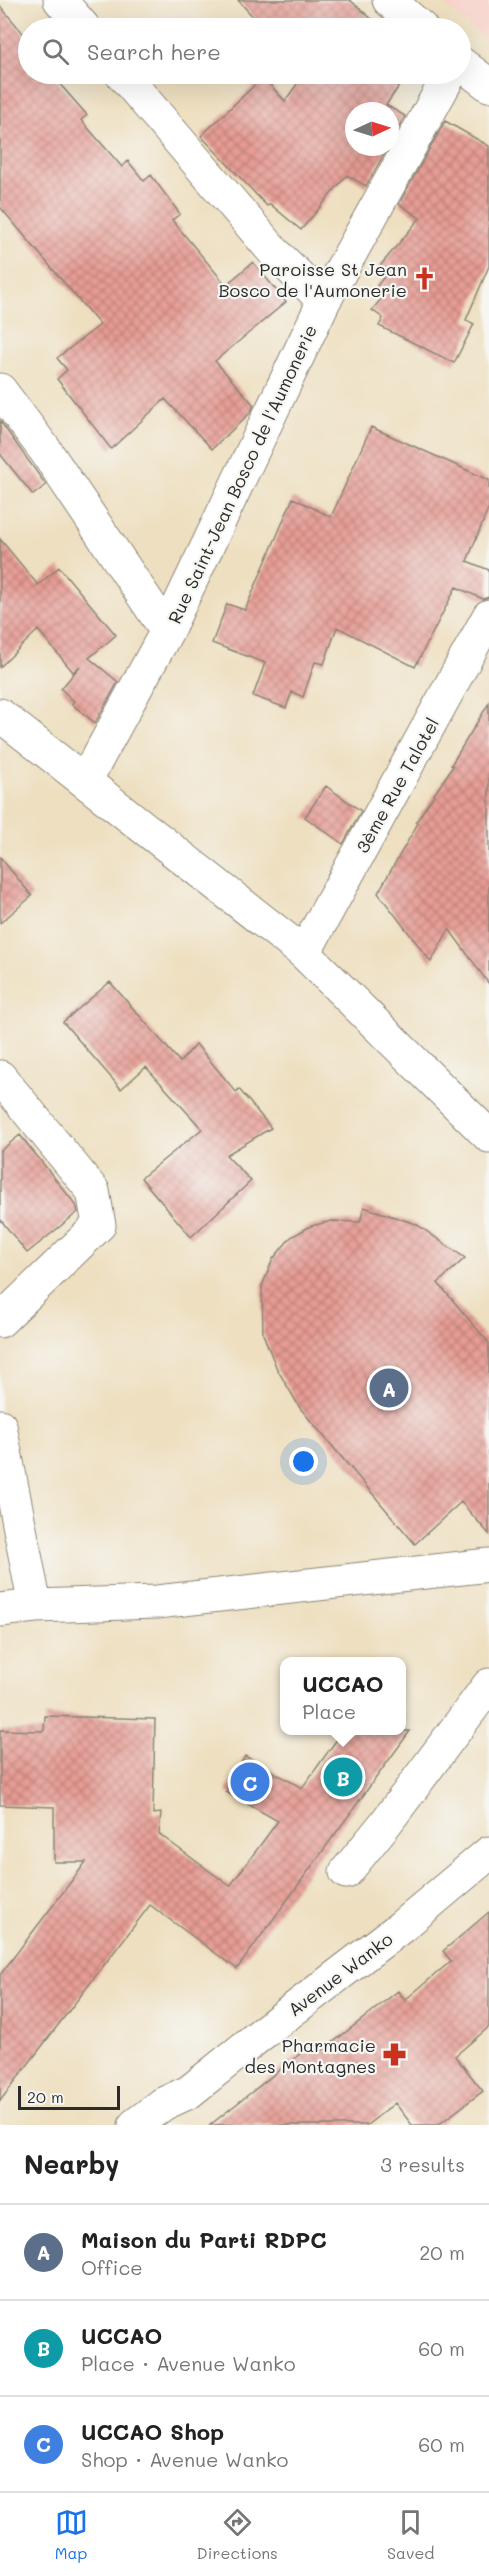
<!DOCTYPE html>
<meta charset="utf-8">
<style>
:root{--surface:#fff;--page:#f6f6f6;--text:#222;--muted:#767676;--line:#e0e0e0;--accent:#1a73e8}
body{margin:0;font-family:Mali,sans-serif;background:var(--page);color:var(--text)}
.compass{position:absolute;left:345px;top:102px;width:54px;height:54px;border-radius:50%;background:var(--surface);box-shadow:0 6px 24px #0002;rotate:86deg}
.scale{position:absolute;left:18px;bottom:15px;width:102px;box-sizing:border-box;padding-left:6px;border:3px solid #2b2b2b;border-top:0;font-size:16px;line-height:21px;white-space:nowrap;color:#2b2b2b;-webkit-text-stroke:4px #f6f6f2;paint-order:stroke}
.you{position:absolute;left:304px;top:1462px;width:21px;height:21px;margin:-15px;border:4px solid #fff;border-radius:50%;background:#1a73e8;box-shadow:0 0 0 9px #1a73e833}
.badge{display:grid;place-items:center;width:39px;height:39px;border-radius:50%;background:var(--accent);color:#fff;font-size:20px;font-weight:700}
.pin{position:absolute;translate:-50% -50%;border:3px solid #fff;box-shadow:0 2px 6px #0006}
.popup{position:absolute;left:280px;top:1657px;width:126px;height:78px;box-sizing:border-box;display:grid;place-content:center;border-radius:12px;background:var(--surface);filter:drop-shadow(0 2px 4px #0005);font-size:20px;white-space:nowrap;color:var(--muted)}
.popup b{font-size:22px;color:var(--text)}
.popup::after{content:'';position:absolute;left:50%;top:100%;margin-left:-12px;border:12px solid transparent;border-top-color:var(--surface)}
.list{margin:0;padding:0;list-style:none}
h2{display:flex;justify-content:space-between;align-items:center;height:78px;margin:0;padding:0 24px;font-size:26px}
h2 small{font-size:20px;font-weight:400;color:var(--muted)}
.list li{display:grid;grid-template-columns:39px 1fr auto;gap:18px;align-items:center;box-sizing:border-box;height:96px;padding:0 24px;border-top:2px solid var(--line)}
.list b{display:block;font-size:22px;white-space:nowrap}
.list p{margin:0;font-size:20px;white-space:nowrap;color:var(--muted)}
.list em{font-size:20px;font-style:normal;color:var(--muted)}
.icon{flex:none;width:33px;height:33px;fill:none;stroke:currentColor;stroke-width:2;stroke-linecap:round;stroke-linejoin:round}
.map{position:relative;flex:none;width:489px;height:2125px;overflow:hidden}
.search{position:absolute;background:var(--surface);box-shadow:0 6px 24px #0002;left:18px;right:18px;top:18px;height:66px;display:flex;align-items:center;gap:15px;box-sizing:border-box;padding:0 21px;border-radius:33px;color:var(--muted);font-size:22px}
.sheet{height:366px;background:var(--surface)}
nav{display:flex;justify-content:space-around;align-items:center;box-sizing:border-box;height:84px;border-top:2px solid var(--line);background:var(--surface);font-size:16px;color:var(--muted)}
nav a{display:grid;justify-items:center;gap:3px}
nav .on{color:var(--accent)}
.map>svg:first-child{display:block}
.built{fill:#f7d1c9}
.building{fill:url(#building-cross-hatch)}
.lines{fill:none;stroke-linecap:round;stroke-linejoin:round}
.street-casing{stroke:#8c8576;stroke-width:35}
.highway-casing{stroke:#8c8576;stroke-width:35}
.street{stroke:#fff;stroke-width:33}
.highway{stroke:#fff;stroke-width:33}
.labels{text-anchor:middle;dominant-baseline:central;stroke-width:4.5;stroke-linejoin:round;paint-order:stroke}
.poi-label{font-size:18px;fill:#2b2b2b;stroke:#f6f6f2;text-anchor:end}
.street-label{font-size:18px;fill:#2b2b2b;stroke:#f6f6f2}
</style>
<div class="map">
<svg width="489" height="2125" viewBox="0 0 489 2125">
<defs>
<pattern id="building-cross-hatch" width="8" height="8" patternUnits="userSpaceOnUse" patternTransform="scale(1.5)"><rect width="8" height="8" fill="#e79c94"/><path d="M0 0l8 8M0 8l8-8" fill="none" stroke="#bb7f79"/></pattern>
</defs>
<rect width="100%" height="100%" fill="#f6f6f2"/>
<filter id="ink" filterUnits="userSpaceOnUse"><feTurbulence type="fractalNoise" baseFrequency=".0167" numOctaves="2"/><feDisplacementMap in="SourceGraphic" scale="12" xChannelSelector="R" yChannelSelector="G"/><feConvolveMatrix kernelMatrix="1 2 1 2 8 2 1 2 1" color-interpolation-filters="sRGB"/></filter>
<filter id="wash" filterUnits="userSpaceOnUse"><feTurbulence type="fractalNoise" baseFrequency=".008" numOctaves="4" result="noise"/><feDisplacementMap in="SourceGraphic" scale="24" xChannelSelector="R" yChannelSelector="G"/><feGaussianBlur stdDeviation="1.35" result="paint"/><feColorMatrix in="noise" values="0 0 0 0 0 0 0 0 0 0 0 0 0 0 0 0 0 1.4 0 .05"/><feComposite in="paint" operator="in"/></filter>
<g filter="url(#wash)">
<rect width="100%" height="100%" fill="#eedfc0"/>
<path class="built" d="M439 0H489V43Z"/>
<g id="blocks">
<path class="building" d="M238 0H350L382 28H263Z
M0 6 28 39V74H51L87 115 81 120 122 167 128 161 144 181 151 175 180 214 172 220 226 285 253 262 286 302 215 361 254 405 250 413 212 449 165 399 111 449 57 379 67 370 57 358 100 325 0 207Z
M304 74H394L390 78 399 86 386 105 405 116 390 143V111H354V147H388L366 186 347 175 301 230 270 204 267 206 201 136 263 77 285 101Z
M445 121 489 146V266L466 320 474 324 454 363 379 326 383 318 372 310 385 294 376 287 387 273 380 266 420 218 399 204Z
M0 421 46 485 33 495 0 454Z
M371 427 489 480V507L467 561 489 570V597L483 599 456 587 415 667 337 627 324 664 315 662 303 697 292 692 286 708 253 696 265 663 212 643 227 604 245 610 293 498 331 517Z
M0 539 38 585 59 567 116 635 89 658 118 682 95 723 72 704 74 701 61 689 80 666 73 672 38 630 0 667Z
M489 703V984L449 929 431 962 378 893 418 823 416 822 453 766 451 765Z
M326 786 361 811 343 844 305 817Z
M0 857 32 896 0 923Z
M110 982 180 1062 196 1044 236 1092 239 1089 271 1128 226 1155 251 1181 191 1237 141 1178 202 1129 146 1067 121 1089 63 1022Z
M20 1135 76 1205 78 1212 27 1253 0 1219V1151Z
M364 1207 416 1224 465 1258 438 1283 489 1343V1534L461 1502 415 1544 300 1408 277 1369 263 1334 262 1286 273 1259 291 1237 311 1226 332 1221 360 1222Z
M45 1716 155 1719 153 1814 161 1813 159 1834 230 1886 278 1821 226 1792 245 1756 302 1788 343 1731H410L237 1969 150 1905 0 2101V1975L86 1862H54V1807L0 1805V1730L44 1731Z
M489 1912V2027L455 2056 483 2091 438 2125H412L395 2103 367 2125H210L315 2042 322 2051 398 1991 405 2000 451 1961 443 1951Z"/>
</g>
</g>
<g filter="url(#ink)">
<use href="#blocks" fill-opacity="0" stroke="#8c8576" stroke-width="1.5"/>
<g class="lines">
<defs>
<path id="street" d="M60 0 84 28
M389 0 421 28
M460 63 489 85
M122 74 274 252 324 301
M0 390 45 450 167 631
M0 715 304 953 489 1136
M85 781 167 631 324 301 450 74
M304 953 489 616
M0 1077 93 1191 99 1225 0 1321
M0 1426 35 1606
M0 1610 35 1606 157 1602 489 1565
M346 1872 385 1824 489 1685"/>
<path id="highway" d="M135 2125 163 2104 189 2092 260 2035 401 1927 489 1853"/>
</defs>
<use href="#street" class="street-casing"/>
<use href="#highway" class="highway-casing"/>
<use href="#street" class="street"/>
<use href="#highway" class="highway"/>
</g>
</g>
<defs>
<symbol id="church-bare" viewBox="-9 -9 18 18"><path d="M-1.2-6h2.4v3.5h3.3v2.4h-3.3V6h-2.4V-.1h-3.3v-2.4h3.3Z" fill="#c8321e" stroke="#f6f6f2" stroke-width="2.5" paint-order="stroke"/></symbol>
<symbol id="pharmacy-bare" viewBox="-9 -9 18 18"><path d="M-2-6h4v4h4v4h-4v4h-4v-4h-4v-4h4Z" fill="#c8321e" stroke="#f6f6f2" stroke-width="2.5" paint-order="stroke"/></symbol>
</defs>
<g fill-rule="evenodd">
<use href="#church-bare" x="408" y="262" width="33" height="33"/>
<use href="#pharmacy-bare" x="378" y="2038" width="33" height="33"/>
</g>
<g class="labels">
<g class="poi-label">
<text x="407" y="269">Paroisse St Jean<tspan x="407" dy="21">Bosco de l'Aumonerie</tspan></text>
<text x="376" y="2045">Pharmacie<tspan x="376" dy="21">des Montagnes</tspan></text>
</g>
<g class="street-label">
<text transform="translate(242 474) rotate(-65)">Rue Saint-Jean Bosco de l'Aumonerie</text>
<text transform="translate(397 785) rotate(-61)">3ème Rue Talotel</text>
<text transform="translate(340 1974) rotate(-37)">Avenue Wanko</text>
</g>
</g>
</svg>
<svg class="compass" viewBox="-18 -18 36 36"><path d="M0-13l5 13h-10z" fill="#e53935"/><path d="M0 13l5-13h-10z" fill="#767676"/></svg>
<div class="scale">20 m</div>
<div class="you"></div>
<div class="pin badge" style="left:389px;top:1388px;background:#5c6f8a">A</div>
<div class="pin badge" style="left:343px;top:1777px;background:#0f9aa8">B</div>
<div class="popup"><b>UCCAO</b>Place</div>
<div class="pin badge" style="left:250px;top:1782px;background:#3f7fe0">C</div>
<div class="search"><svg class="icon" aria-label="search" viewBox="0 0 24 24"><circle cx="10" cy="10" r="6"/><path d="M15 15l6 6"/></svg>Search here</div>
</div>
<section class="sheet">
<h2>Nearby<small>3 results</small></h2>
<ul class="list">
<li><span class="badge" style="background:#5c6f8a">A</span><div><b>Maison du Parti RDPC</b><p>Office</p></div><em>20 m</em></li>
<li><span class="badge" style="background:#0f9aa8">B</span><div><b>UCCAO</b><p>Place · Avenue Wanko</p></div><em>60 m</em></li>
<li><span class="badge" style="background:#3f7fe0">C</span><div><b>UCCAO Shop</b><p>Shop · Avenue Wanko</p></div><em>60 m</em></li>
</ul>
</section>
<nav>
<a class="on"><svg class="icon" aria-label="map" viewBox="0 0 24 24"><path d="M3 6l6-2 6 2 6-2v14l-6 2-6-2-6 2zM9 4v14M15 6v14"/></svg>Map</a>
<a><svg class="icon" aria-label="directions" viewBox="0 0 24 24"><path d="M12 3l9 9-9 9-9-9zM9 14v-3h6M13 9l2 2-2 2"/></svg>Directions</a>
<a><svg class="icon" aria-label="saved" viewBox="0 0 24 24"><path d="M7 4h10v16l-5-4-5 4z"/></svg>Saved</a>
</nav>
